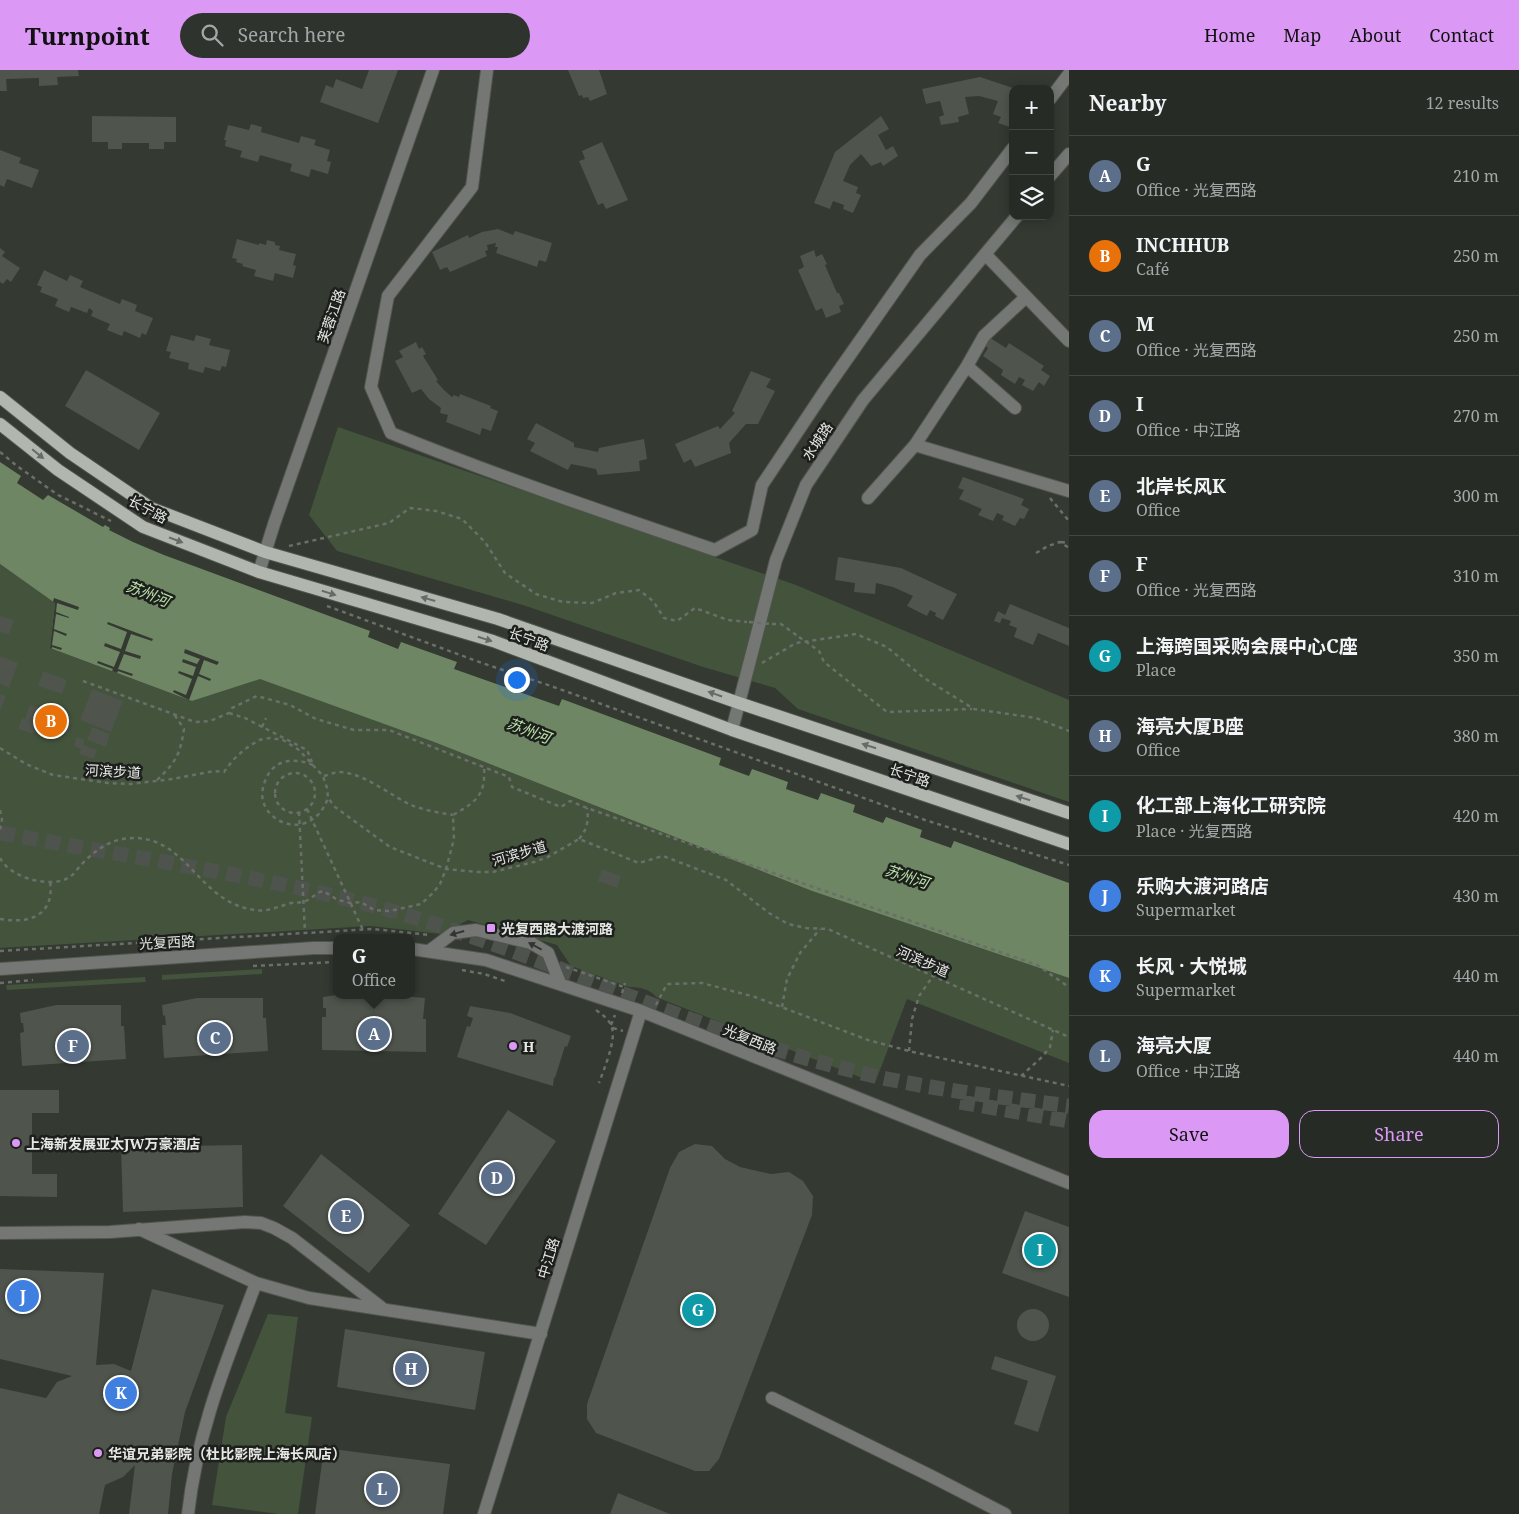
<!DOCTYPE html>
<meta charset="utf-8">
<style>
:root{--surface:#272b26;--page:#2f332e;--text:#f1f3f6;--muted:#a4a7a7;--line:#434743;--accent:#db99f5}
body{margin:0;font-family:"Noto Serif","Noto Sans SC",serif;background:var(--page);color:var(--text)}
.controls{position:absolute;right:15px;top:15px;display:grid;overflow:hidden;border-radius:10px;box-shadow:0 2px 12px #0003}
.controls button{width:45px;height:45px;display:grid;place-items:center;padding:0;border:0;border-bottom:1px solid var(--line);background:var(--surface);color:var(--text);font:25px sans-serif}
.you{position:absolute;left:516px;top:609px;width:18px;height:18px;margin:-12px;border:4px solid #fff;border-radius:50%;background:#1a73e8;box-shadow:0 0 0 8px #1a73e833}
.badge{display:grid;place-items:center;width:32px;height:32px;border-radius:50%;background:var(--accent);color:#fff;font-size:16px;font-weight:700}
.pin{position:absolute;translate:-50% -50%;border:2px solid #fff;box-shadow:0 1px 5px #0006}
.popup{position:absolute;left:333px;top:864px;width:82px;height:65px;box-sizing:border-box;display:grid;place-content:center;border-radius:10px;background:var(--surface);filter:drop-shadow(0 1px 4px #0005);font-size:16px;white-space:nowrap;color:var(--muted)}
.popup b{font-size:19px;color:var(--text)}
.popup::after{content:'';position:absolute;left:50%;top:100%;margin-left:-10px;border:10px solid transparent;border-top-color:var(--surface)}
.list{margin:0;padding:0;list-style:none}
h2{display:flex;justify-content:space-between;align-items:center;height:65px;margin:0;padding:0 20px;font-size:21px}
h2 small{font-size:16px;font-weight:400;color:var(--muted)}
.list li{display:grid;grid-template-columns:32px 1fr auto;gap:15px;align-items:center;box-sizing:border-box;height:80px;padding:0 20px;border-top:1px solid var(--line)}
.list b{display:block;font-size:19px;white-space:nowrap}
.list p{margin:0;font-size:16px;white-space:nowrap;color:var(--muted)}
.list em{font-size:16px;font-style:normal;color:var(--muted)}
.actions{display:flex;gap:10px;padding:15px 20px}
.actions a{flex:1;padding:11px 0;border:1px solid var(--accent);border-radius:15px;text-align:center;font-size:18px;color:var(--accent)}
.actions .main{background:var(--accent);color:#111}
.icon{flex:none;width:28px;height:28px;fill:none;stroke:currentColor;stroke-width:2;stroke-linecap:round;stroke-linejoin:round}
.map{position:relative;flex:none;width:1069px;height:1444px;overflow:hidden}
header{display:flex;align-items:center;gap:30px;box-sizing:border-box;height:70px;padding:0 25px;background:var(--accent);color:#111}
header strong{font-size:24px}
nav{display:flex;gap:28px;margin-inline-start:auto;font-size:18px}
.search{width:350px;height:45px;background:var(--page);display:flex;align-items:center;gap:12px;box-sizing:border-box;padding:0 18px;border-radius:28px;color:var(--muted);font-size:19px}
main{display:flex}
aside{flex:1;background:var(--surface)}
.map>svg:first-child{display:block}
.green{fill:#43533c}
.water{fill:#6e8663}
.pier{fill:#343932}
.building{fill:#4f544d}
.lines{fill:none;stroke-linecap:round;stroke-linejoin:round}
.highway-tunnel{stroke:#4f534d;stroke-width:15;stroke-dasharray:15 8;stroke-linecap:butt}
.minor-casing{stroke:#50554e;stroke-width:14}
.major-casing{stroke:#50554e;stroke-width:14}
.path{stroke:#6b6f69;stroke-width:2.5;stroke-dasharray:4 4;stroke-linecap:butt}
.minor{stroke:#757774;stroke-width:12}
.major{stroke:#b1b6af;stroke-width:12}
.path-bridge{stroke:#6b6f69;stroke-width:2.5;stroke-dasharray:4 4;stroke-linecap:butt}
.oneway{fill:#676a66}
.oneway2{fill:#333532}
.poi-dot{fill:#db99f5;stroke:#1d1f1c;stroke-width:2}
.labels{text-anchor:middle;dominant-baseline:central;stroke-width:5;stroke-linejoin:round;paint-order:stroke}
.street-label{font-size:14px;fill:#e5e8e3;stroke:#1d1f1c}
.poi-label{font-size:14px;font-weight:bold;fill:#e5e8e3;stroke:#1d1f1c;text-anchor:start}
.water-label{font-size:15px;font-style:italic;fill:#bce4aa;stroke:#1d1f1c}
</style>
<header>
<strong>Turnpoint</strong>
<div class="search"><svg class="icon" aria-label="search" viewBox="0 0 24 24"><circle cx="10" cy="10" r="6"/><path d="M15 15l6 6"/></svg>Search here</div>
<nav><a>Home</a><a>Map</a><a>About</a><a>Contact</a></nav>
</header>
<main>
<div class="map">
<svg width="1069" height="1444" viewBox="0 0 1069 1444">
<rect width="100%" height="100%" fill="#343932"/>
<path class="green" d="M338 357 796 515 1069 630V732L798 639 775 618 703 597 526 536 337 481 309 445Z
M0 494 56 533 50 578 192 631 260 608 434 672 812 821 1069 908V993L907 929 875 1013 656 927C650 919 639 917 629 917L571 896 557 875 468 850 441 864 370 856 0 878Z
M262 899V904L162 910V905Z
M145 907 146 912 7 920 6 915Z
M268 1244 298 1247 285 1343 312 1347 298 1444H279L212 1435 226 1347Z"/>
<path class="water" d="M0 392 21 406 17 413 43 430 48 425 103 457 105 455 110 458 109 460 133 472 164 485 370 561 368 567 398 579 401 572 457 592 454 599 559 636 562 629 721 688 719 695 749 706 752 699 788 712 786 719 818 730 821 723 855 735 853 742 883 753 886 747 922 760 920 767 951 778 954 771 1069 813V908L812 821 434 672 260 609 192 631 50 578 55 533 0 494Z"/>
<path class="pier" d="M54 528 79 537 78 540 57 533 56 542 69 547V548L56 544 54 559 67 564 66 566 54 561 52 575 62 578 61 580 52 577V579L50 578 55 533 53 532Z
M108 552 153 569 152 571 131 564 125 581 141 586 140 589 124 584 118 599 133 604 132 606 118 601 117 603 112 601 113 599 97 593 98 591 114 597 120 582 104 576 105 573 121 579 127 562 107 554Z
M185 579 219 592 217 595 204 590 199 604 211 609 210 611 198 606 189 630 173 622 174 620 186 625 192 609 178 603 179 601 193 606 196 597 182 592 183 589 197 594 200 589 184 583Z"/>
<path class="building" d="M0 0H78L79 6 57 7 58 15 39 16V8L6 9 7 21H0Z
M369 0H398L378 53 320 32 326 15 333 18 336 9 362 19Z
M568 0H599L607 24 590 31 588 27 583 28 582 25 579 26Z
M980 7 1013 18V58L998 53 1001 47 993 44 998 31 979 26 965 27 969 44 958 47 959 52 941 55 939 47 944 45 940 31 926 34 922 19Z
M92 46 176 47V72H164V79H149V73H122V79H108V72H92Z
M881 46 889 59 878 65 886 80 893 76 898 86 883 96 881 92 871 96 861 84 850 95 843 111 858 117 856 123 861 125 853 143 843 139 844 135 833 131 830 139 814 133 835 82Z
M251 54 262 57 261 62 299 73 301 66 316 70 314 75 330 80 327 91 331 92 328 104 311 99 309 107 290 101 292 94 260 85 258 92 240 87 242 81 225 76 226 70H224L228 55 249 60Z
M602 72 628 130 606 139 603 133 598 135 579 91 585 89 582 81Z
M0 80 21 88 19 93 39 100 32 118 7 109 4 117 0 115Z
M498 159 513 165 515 161 552 173 546 192 539 190 537 197 496 183 498 177H495L496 173 487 175 488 180 485 181 487 186 450 202 447 197 440 200 432 182 468 165 469 168 482 162Z
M237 169 259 175V173L266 175 267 170 275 172V175L280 176 279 180 296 184 293 195 296 196 293 208 275 203 273 211 254 206 256 200 242 196 243 194 236 192 237 189 232 188Z
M0 178 5 182 2 186 20 198 11 212 7 209 3 214 0 212Z
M814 180 816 187 822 184 827 194 825 195 837 223H839L844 234 839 236 841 242 826 248 822 238 816 241 798 200 804 197 800 186Z
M44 200 67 211 70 205 83 211 80 217 120 234 122 229 137 235 135 241 153 248 146 265 142 263 140 268 124 261 122 266 107 260 110 254 91 246 93 241 89 238 87 243 71 237 69 242 55 236 58 229 40 222 42 217 37 215Z
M171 265 194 271 196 265 211 269 209 275 230 280 226 297 222 296 220 301 205 297 203 303 188 299 189 293 169 288 171 282 166 281Z
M989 267 1006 278 1009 273 1044 296 1041 300 1050 306 1044 316 1039 312 1033 321 1022 315 1025 310 1019 307 1015 314 1001 305 1003 300 983 286 988 278 984 275Z
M416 272 419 279 422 277 426 284 423 286 438 310 436 311 444 320 452 327 454 325 459 327 460 324 491 336 490 338 498 341 491 361 482 358 480 365 446 352 448 345 440 343 441 338 429 329 421 319 412 323 395 291 403 287 399 281Z
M86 300 160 343 139 380 65 336Z
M751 301 771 309 766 317 775 321 758 354H746L729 373 731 383 695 397 691 389 684 393 675 374 718 356 720 359 735 343 732 341Z
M536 353 574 373V377L598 382 599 378 644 369 647 389 639 391 640 401 598 405 596 399 571 394 568 400 530 381 535 373 527 369Z
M963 407 1024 429 1021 435 1029 439 1024 449 1020 448 1015 456 1002 450 1004 446 997 443 993 451 978 445 982 439 959 429 964 420 958 418Z
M838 487 901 498 957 524 943 550 935 546 936 543 930 540 927 546 907 536 913 526 893 517 876 513 875 524 854 522 855 513 835 510Z
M1010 534 1069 558V576L1038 563 1033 575 1014 567 1017 558 1009 555 1011 551 1002 548 1000 553 994 551 998 541 1005 545Z
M0 546 14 550 9 565 0 562Z
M0 586 18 593 9 618 0 614Z
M43 601 67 610 62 624 38 616Z
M92 619 123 631 111 662 80 650Z
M0 624 6 626 0 642Z
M30 635 72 650 67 664 37 653 33 664 18 659 22 648 25 649Z
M92 657 110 664 106 677 87 670Z
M77 667 85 670 83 675 97 680 94 689 79 684 81 679 74 676Z
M602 799 621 806 617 818 598 811Z
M337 925H389L425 928 423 949H426V982L322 980V947H326V938H323V927Z
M197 928H263V948H266L268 981 164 988 162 955H166L165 945 163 946 162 935Z
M56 935H121V956H124L126 989 22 996 20 963 24 962 23 953H21L20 943Z
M470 936 510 943 571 966 567 977 565 976 555 1008 554 1007 553 1016 457 987 467 956 470 957 473 948 467 946Z
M0 1020H59V1043H32V1104H57V1127L0 1126Z
M508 1040 556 1071 486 1175 438 1144Z
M695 1074 712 1076 725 1089 740 1097 771 1104 789 1102 803 1111 813 1126 812 1145 719 1389 709 1401H695L596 1363 587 1349V1334L670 1098 679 1082Z
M242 1075 243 1137 123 1142 121 1077Z
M321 1084 410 1155 369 1203 283 1136Z
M1025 1141 1069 1157V1227L1002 1203Z
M0 1199 104 1203 96 1295 114 1294 131 1301 152 1219 224 1235 185 1342 172 1404 168 1444H129L135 1395 123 1407 105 1415 99 1444H0V1318L46 1328 57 1312 72 1306 0 1289Z
M1017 1255a16 16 0 1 1 32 0a16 16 0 1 1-32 0Z
M345 1259 485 1282 475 1340 337 1317Z
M995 1286 1056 1306 1038 1362 1014 1354 1028 1311 991 1299Z
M324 1378 450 1394 443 1444H315Z
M618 1423 670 1444H610Z"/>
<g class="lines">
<path class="highway-tunnel" d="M0 763C57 773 113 783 170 793 259 809 349 826 435 854 562 895 683 953 812 990 839 997 866 1005 893 1010 951 1022 1010 1028 1069 1036
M960 1032 1069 1051"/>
<defs>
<path id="minor" d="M487 0 472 117 388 226 371 317 391 363C497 406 606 443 715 480L752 460 762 415 826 319 920 185 971 133 1013 78
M1050 29 1069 4
M1050 106 1069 84
M985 184 1069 271
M967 296 1015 338
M915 375 1069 421
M868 428 915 375 967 296 984 266 1026 227
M259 502 274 454 433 0
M732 660 776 490 806 415 863 330 1017 146
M412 879 486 890 641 941 1069 1113
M429 881 453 863 476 860 531 873 548 883 560 913
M0 899 314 878H336
M139 1159 256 1213 309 1228 541 1264
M0 1163 110 1162 245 1152 261 1153 274 1158 292 1168 382 1238
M772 1328 931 1406 1005 1444
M188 1444C197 1361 227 1290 256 1213
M484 1444 641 941"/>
<path id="major" d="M0 327 70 383 151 438 265 482 498 549 739 633 1069 743
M0 354 58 400 143 457 259 502 493 571 732 660 1069 774"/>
</defs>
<use href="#minor" class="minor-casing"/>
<use href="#major" class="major-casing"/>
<path class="path" d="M0 382 17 396 58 425 111 451
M1050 428 1069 451
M1061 472 1069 473
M289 476 389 453 410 438 436 441 462 449 485 472 505 503 536 524 563 532 592 533 616 523 639 520 653 531 664 548 677 551 695 538 728 550 747 552
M1036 483 1048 476 1060 472 1069 478
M327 536 482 593 551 616 925 750 1069 795
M772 554H781L799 567
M812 576 819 581 824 592 887 642 972 639
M762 593 796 573 856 564 887 577 924 608 974 639 1036 648 1069 661
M83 611 195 652 210 651 229 643 232 638 257 626 290 635 316 649 354 660H389L509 707 512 717 561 737 570 731 587 738 1037 895 1069 917
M229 643 245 648 307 680 312 692
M262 657 266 648
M0 678 26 694 53 705 108 713 130 714 173 709 214 701 224 702 233 690 245 679 259 670 270 668 283 670 299 680 323 706 327 718 328 728 335 737 390 777 446 799 478 802H493L534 792 548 787 579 769 639 793 663 786 726 810 769 843 788 854 806 858 828 859 1069 967
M313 695C294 687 273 689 265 711 263 717 261 724 263 730 266 747 287 758 302 754 316 750 323 741 328 728
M275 723a20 20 0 1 1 40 0a20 20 0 1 1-40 0Z
M324 706C329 705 334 702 339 702 362 702 390 725 411 735 424 740 439 743 453 745
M157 710C176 692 180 685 184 659L174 644
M307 739 363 860
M0 740 2 749 0 760
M299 742 305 863
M579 769C587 760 589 750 587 738
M0 788C10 808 53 820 71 806 75 803 78 798 81 795 96 779 112 768 134 768 188 768 199 833 255 840 267 842 277 837 288 834 293 832 298 833 303 832 311 830 315 823 323 821L338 830 351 833 361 832 374 840 390 841 421 834 433 823 440 814 446 799 454 769 453 745C476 732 486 725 484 697
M0 849C29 854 55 846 50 811
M0 881 373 859 430 865
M253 896 336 892
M566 897 624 917
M462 900 484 904 505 911
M0 913 33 910
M622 923 625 913
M656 935 667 914 702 913 755 927 868 970 913 982 1069 1016
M782 937 787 909 800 883 820 859
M596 940C603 945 610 950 612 958 616 971 604 999 599 1013
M611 955 615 945
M613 958 623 961
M909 981 912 949 919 926 933 906
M1021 1006 1042 987 1050 977 1053 960"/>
<use href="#minor" class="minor"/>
<use href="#major" class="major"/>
<path class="path-bridge" d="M749 552 771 554
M799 567 812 576"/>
</g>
<defs><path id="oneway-solid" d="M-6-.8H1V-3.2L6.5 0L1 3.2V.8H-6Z" transform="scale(1.25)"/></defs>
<g class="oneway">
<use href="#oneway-solid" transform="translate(38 384) rotate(39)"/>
<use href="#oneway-solid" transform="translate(176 470) rotate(21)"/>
<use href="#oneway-solid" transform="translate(329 523) rotate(17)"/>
<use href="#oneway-solid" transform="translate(428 529) rotate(-164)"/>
<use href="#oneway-solid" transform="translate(485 569) rotate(17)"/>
<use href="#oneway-solid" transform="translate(715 624) rotate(-161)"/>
<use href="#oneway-solid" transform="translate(869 676) rotate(-162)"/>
<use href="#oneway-solid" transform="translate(1023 728) rotate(-162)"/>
</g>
<g class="oneway2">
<use href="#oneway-solid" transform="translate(457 863) rotate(164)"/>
<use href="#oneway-solid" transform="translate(535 876) rotate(-152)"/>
</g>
<g class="poi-dot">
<rect x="486" y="853" width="10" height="10" rx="2.5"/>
<circle cx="513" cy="976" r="5"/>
<circle cx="16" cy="1073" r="5"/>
<circle cx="98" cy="1383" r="5"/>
</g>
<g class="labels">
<g class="street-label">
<text transform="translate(331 246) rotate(-71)">芙蓉江路</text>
<text transform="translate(817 371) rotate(-56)">水城路</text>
<text transform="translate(148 439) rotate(28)">长宁路</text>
<text transform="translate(529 569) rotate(20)">长宁路</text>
<text transform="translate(113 701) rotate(3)">河滨步道</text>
<text transform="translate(910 705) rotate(19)">长宁路</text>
<text transform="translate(519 783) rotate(-16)">河滨步道</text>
<text transform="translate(167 872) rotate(-3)">光复西路</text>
<text transform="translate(923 891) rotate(24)">河滨步道</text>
<text transform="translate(750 969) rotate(22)">光复西路</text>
<text transform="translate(548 1188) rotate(-73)">中江路</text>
</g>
<g class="poi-label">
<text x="501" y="858">光复西路大渡河路</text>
<text x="523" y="976">H</text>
<text x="26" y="1073">上海新发展亚太JW万豪酒店</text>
<text x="108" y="1383">华谊兄弟影院（杜比影院上海长风店）</text>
</g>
<g class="water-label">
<text transform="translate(148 523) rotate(22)">苏州河</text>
<text transform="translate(529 660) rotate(21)">苏州河</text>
<text transform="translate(907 806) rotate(18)">苏州河</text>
</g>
</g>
</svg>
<div class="controls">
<button>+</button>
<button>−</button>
<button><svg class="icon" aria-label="layers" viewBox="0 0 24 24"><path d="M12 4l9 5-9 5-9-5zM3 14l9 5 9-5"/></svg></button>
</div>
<div class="you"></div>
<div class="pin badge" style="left:374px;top:964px;background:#5c6f8a">A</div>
<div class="popup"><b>G</b>Office</div>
<div class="pin badge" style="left:51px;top:651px;background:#e8710a">B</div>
<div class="pin badge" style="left:215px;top:968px;background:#5c6f8a">C</div>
<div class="pin badge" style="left:497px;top:1108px;background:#5c6f8a">D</div>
<div class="pin badge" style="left:346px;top:1146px;background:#5c6f8a">E</div>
<div class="pin badge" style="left:73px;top:976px;background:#5c6f8a">F</div>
<div class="pin badge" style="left:698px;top:1240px;background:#0f9aa8">G</div>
<div class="pin badge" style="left:411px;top:1299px;background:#5c6f8a">H</div>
<div class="pin badge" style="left:1040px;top:1180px;background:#0f9aa8">I</div>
<div class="pin badge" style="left:23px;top:1226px;background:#3f7fe0">J</div>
<div class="pin badge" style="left:121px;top:1323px;background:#3f7fe0">K</div>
<div class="pin badge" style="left:382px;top:1419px;background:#5c6f8a">L</div>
</div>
<aside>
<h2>Nearby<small>12 results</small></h2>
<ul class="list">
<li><span class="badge" style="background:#5c6f8a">A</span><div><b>G</b><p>Office · 光复西路</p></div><em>210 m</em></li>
<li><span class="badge" style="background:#e8710a">B</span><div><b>INCHHUB</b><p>Café</p></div><em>250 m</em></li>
<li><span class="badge" style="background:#5c6f8a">C</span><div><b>M</b><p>Office · 光复西路</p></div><em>250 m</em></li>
<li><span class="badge" style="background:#5c6f8a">D</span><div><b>I</b><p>Office · 中江路</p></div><em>270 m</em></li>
<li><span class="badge" style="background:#5c6f8a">E</span><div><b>北岸长风K</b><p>Office</p></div><em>300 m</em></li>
<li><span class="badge" style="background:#5c6f8a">F</span><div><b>F</b><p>Office · 光复西路</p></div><em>310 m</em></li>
<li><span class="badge" style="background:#0f9aa8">G</span><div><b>上海跨国采购会展中心C座</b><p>Place</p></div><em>350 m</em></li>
<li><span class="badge" style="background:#5c6f8a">H</span><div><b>海亮大厦B座</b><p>Office</p></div><em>380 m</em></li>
<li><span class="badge" style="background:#0f9aa8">I</span><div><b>化工部上海化工研究院</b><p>Place · 光复西路</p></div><em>420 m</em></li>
<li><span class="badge" style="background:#3f7fe0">J</span><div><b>乐购大渡河路店</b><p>Supermarket</p></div><em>430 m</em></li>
<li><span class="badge" style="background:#3f7fe0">K</span><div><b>长风 · 大悦城</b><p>Supermarket</p></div><em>440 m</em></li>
<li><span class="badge" style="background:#5c6f8a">L</span><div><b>海亮大厦</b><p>Office · 中江路</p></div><em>440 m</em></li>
</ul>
<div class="actions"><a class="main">Save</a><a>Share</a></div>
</aside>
</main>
